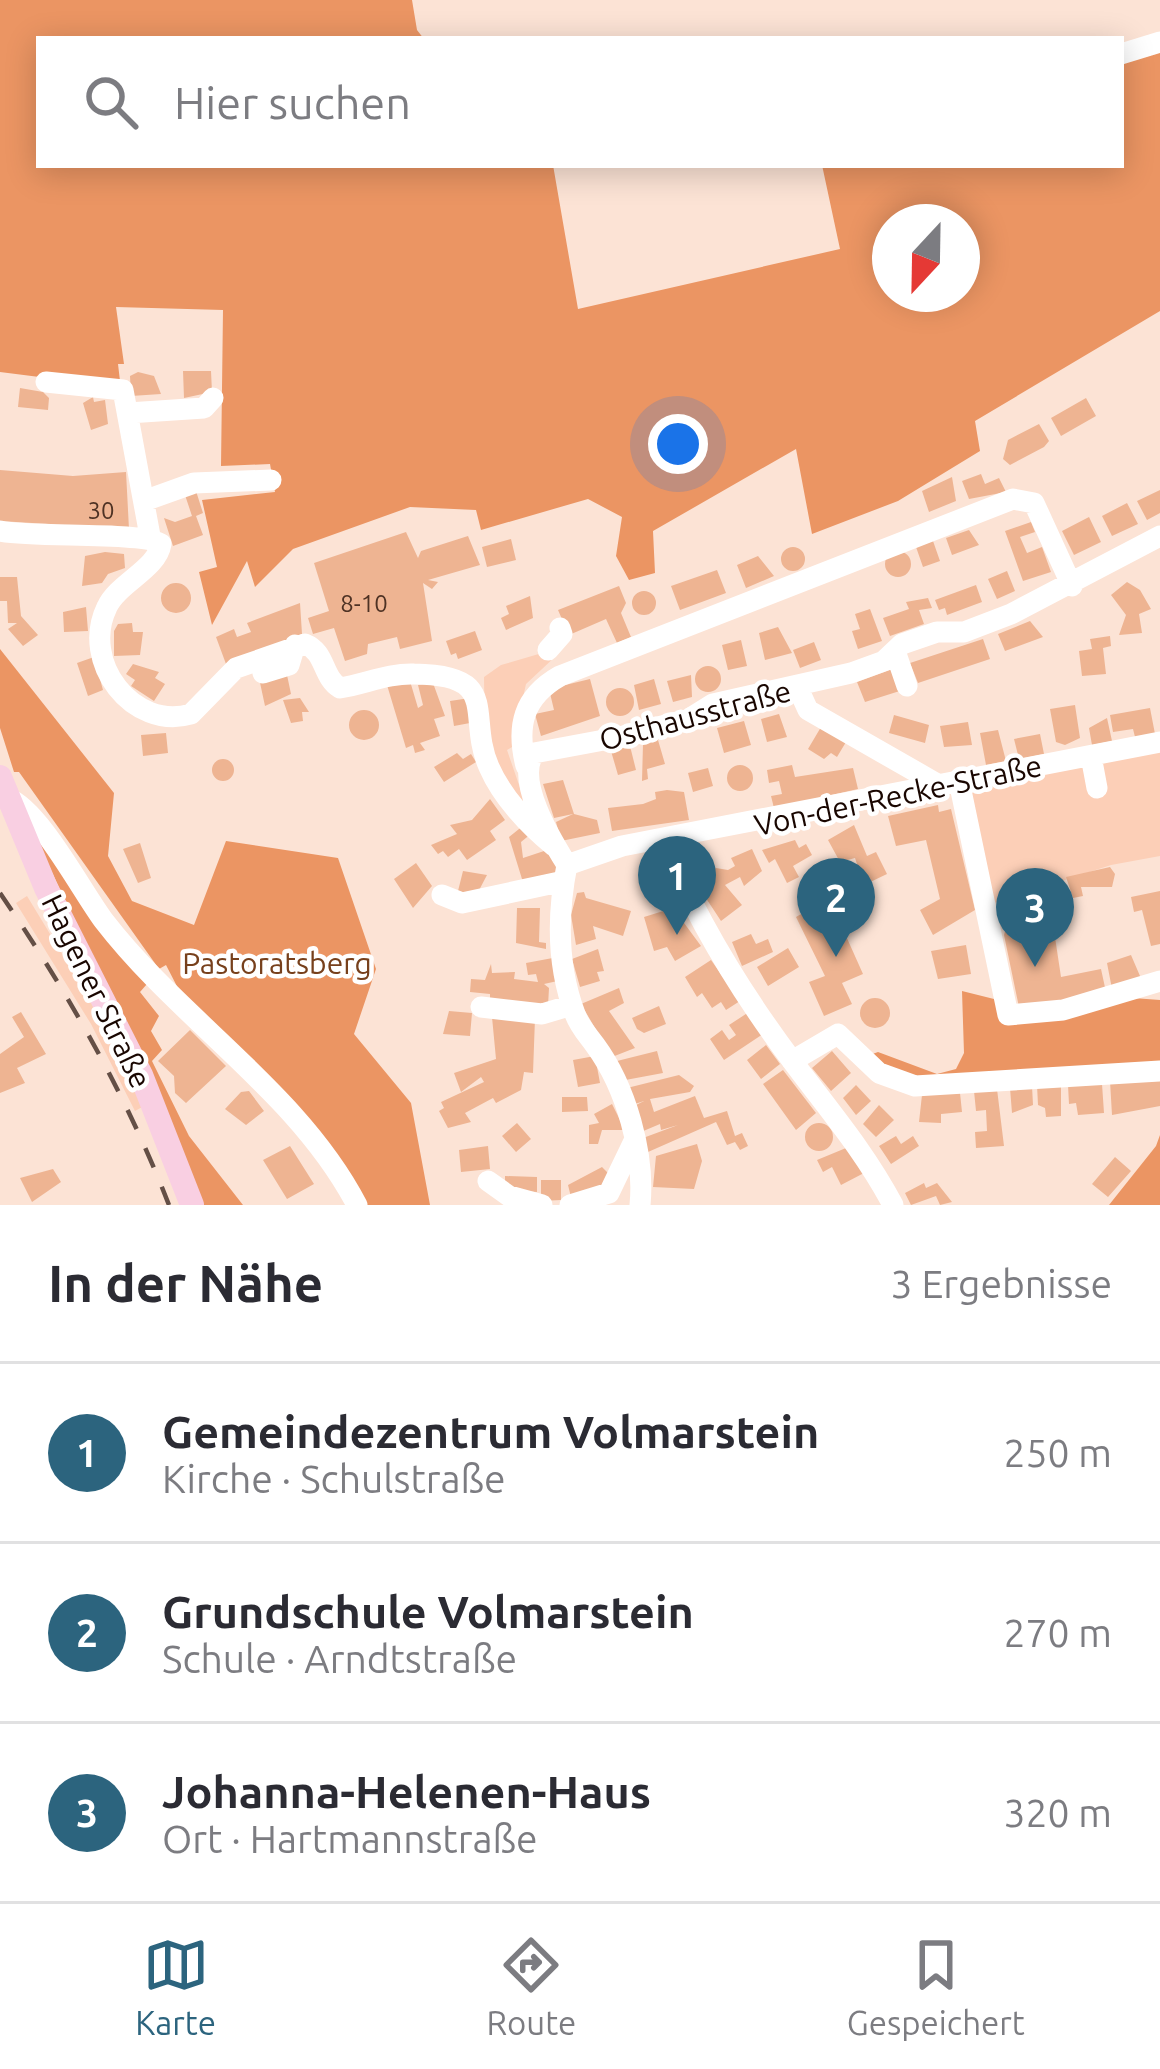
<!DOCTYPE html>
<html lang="de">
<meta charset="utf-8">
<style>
:root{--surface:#fff;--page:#f2f2f3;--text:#2b2b33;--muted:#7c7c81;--line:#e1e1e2;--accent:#2c647e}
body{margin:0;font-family:Ubuntu,sans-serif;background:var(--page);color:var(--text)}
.compass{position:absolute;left:872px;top:204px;width:108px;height:108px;border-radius:50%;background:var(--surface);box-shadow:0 6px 30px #0003;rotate:202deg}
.you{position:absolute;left:678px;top:444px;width:42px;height:42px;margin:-30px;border:9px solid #fff;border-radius:50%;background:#1a73e8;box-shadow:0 0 0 18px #1a73e833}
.badge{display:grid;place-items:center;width:78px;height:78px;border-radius:50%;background:var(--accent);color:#fff;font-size:39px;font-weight:700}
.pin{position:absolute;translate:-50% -99px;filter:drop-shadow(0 3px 6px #0008)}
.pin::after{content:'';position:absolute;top:63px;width:42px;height:36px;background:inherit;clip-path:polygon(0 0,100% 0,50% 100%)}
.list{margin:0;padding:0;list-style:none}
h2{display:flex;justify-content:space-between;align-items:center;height:156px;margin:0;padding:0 48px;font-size:51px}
h2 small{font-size:39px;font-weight:400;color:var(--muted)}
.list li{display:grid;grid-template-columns:78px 1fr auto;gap:36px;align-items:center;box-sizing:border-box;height:180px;padding:0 48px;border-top:3px solid var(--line)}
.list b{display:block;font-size:45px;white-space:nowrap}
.list p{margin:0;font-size:39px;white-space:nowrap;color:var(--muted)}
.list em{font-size:39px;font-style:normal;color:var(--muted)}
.icon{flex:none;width:66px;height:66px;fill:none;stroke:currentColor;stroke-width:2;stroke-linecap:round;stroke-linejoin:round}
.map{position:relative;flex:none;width:1160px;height:1205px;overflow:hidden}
.search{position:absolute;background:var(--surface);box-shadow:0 6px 30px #0003;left:36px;right:36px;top:36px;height:132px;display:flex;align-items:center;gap:30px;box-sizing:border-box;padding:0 42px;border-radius:0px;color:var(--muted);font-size:45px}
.sheet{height:696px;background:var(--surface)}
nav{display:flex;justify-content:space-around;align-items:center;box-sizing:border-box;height:168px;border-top:3px solid var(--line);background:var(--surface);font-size:33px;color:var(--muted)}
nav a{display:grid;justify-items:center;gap:6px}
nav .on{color:var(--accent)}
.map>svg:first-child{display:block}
.green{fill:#fccfb7}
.forest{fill:#eb9563;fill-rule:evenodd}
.building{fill:#eeb492}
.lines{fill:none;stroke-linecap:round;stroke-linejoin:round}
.minor{stroke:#fff;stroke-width:21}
.major{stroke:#f9cfe2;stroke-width:24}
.rail{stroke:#644f46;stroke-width:4.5;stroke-dasharray:21 21;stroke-linecap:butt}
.labels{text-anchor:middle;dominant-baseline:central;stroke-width:9;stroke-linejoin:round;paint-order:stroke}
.number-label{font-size:24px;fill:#4e3224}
.street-label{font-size:30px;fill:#190600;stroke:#fff}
.park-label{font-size:30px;fill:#77401c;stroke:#fff}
</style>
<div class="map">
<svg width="1160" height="1205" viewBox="0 0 1160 1205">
<rect width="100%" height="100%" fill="#fce3d5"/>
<path class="green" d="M549 651 557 655 526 684 512 747 507 750 529 814C493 775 484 728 484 677L501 665Z
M1160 749V856L1111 865 991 904 969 790Z
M27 896 98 1013 144 1106 135 1111 91 1024 16 903Z"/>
<path class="forest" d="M0 0H412L417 30 424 39H39V165H553L578 309 840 249 822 165H1121V52L1160 37V311L975 421 980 451 898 501 812 534 796 449 653 531 655 573 629 580 616 556 622 517 588 499 481 530 476 510 410 507 293 549 255 587 247 561 212 625 199 572 217 567 202 500 275 492 270 464 221 466 223 310 116 307 124 364H118L120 381 79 382 0 372ZM890 222H962V294H890Z
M0 649 114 793 108 856 132 901 194 925 226 841 338 858 376 969 354 1034 411 1103 430 1205H365L183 998 166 965 159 969 19 772H14L0 728Z
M33 832 147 984 140 992 159 1016 151 1031 162 1050 152 1061 189 1136 243 1205H197L149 1078Z
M962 991 998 1000 1007 1021 1133 998 1160 1000V1065L919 1081 867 1056 878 1052 937 1074 956 1069 964 1053Z
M1160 1135V1205H1109L1156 1146Z"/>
<path class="building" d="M183 371H211L212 392 184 398Z
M138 372 154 376 161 394 131 396 130 376Z
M20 388 43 392 49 398 48 410 18 407Z
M93 397 94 402 105 400 108 424 91 430 83 403Z
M1086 398 1096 416 1061 436 1051 418Z
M1039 424 1049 441 1044 447 1010 465 1003 459 1008 440Z
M0 470 73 476 126 472 129 529 0 521Z
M981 474 985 484 999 478 1006 492 969 499 962 481Z
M952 477 956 501 929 512 922 491Z
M1160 490V513L1147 520 1137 501Z
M196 491 203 513 196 516 203 535 173 546 164 518 175 522 192 516 185 495Z
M1127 503 1138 524 1112 536 1102 516Z
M1089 517 1101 542 1074 555 1062 531Z
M1031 522 1035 532 1020 537 1027 553 1042 547 1051 572 1023 581 1005 531Z
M969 530 979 545 952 555 946 538Z
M406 532 418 558 421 551 468 536 480 565 428 580 438 582 432 589 423 583 432 641 400 649 397 637 368 644 367 654 345 661 334 628 313 634 308 618 329 611 314 563Z
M511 539 516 560 487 567 482 547Z
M933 541 940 561 923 567 916 547Z
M781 559a12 12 0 1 1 24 0a12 12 0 1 1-24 0Z
M885 564a13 13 0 1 1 26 0a13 13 0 1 1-26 0Z
M105 552 124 554 125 568 108 574 102 583 82 586 85 556Z
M758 556 774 576 746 588 737 565Z
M717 570 726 593 680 610 671 586Z
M1007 571 1015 591 997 599 988 579Z
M0 577H17L21 616 38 635 23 646 8 629 17 623H8L7 601H0Z
M1127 582 1140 590 1151 609 1139 614 1142 633 1119 635 1126 615 1111 595Z
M161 598a15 15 0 1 1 30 0a15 15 0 1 1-30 0Z
M976 585 982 602 947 615 945 608 939 610 935 600Z
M619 586 626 603 621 613 631 637 617 643 606 619 569 635 558 610Z
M632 603a12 12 0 1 1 24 0a12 12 0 1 1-24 0Z
M530 596 533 618 506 630 501 618 509 614 506 606Z
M928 598 932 608 919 610 924 624 890 636 883 618 909 609 906 602Z
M300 603 302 634 226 664 216 637 234 629 237 637 251 632 247 623Z
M86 607 88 631 64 632 63 612Z
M870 609 882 641 858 649 852 631 860 629 855 614Z
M1030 621 1043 637 1005 651 998 634Z
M132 623 133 632H143L140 655 114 656V631L118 624Z
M778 627 792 653 765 660 759 633Z
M475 631 482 650 458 659 456 653 451 655 446 641Z
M1110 636 1111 646 1103 648 1106 674 1082 676 1079 651 1092 649 1090 639Z
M983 639 990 659 918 683 910 663Z
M741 640 747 666 728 670 722 645Z
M814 642 821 660 800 668 793 650Z
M94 657 103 690 88 696 77 663Z
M133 664 159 672 155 678 165 684 154 701 131 686 135 680 126 674Z
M695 679a13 13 0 1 1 26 0a13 13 0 1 1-26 0Z
M898 667 906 689 865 702 857 682Z
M287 675 291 694 265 706 259 678Z
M691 675 692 697 673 702 667 681Z
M590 679 600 716 541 736 535 714 554 710 549 689Z
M654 679 661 704 639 710 634 685Z
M410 681 418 708 423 705 418 685 433 683 445 716 434 719 440 736 420 743 425 750 415 753 413 745 406 748 387 685Z
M606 702a14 14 0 1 1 28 0a14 14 0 1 1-28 0Z
M300 698 309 712H302L303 721 291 723 283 700Z
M470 698V723L454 726 450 701Z
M1075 705 1080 738 1065 745 1056 742 1050 709Z
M1150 708 1155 734 1135 737 1133 729 1113 732 1110 715Z
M349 725a15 15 0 1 1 30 0a15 15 0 1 1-30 0Z
M779 714 787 737 767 742 761 719Z
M894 715 929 725 925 743 889 733Z
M1107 718 1112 741 1092 745 1089 728Z
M744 721 751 745 724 753 717 728Z
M968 722 972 745 944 747 940 726Z
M821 727 846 742 837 757 831 753 824 759 808 749Z
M998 730 1006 761 986 765 980 733Z
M166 733 168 753 143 756 141 735Z
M1040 734 1044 754 1019 759 1014 739Z
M658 740 665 764 647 769 648 779 642 781 643 744Z
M630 746 636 770 618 775 611 751Z
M457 753 463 759 471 754 476 762 444 782 434 767Z
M212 770a11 11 0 1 1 22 0a11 11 0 1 1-22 0Z
M792 765 795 777 853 768 858 789 774 808 771 796 782 794 779 781 769 783 767 770Z
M727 778a13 13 0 1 1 26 0a13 13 0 1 1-26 0Z
M708 768 713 786 693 792 688 773Z
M563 780 574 814 597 820 600 833 561 841 556 822 573 814 554 818 543 784Z
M667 790 684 792 689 820 612 831 608 808 643 804 656 799 655 792Z
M490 799 505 820 490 831 496 840 467 860 459 849 448 857 443 851 438 854 431 845 457 834 450 825 472 820Z
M938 805 939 812 951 809 975 910 933 935 920 910 940 899 926 840 896 846 888 816Z
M524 825 532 833 521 842 523 858 550 849 560 873 526 883 522 879 509 837Z
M854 825 867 856 876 852 887 874 864 885 855 858 840 862 828 840Z
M795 840 799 848 806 844 812 855 793 866 799 877 787 883 775 859 769 863 762 850Z
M140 843 151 878 138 883 123 849Z
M752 849 762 871 744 886 740 877 725 885 742 905 721 921 694 880 716 868 728 870 735 866 731 858Z
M416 863 432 886 413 908 394 879Z
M1110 867 1115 874 1112 887H1081L1083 896 1073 898 1066 877Z
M463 871 487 875 476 896 458 891Z
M1160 891V944L1151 946 1142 910 1134 912 1131 897Z
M584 892 586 898 631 911 623 936 593 926 596 939 576 945 571 915 577 893Z
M829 898 863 974 842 983 852 1004 824 1016 809 982 825 976 796 917Z
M517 908H540L539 942 546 943V949L516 943Z
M673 908 701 946 675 961 667 947 654 951 644 917Z
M1026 923 1027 930 1053 924 1061 977 1101 969 1106 992 1020 1012 1004 935 1006 928Z
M751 934 756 944 768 939 773 952 742 966 732 942Z
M966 945 971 974 938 979 931 951Z
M788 948 799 967 768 986 757 967Z
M598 949 604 971 597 972 600 981 580 987 572 959Z
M1131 955 1143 983 1112 989 1107 963Z
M558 957 562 980 544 984 549 988 548 1006 490 1000V994L470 992 471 979 485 980 491 964 492 973 515 972 514 979 538 982 536 974 528 975 526 963Z
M711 960 740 1001 726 1010 721 1002 712 1008 702 993 697 997 685 977Z
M619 988 624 1003 609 1011 635 1048 612 1057 581 1004Z
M860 1013a15 15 0 1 1 30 0a15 15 0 1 1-30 0Z
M659 1006 666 1024 644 1033 637 1029 632 1018Z
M449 1011 472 1013 470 1036 443 1034Z
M21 1012 46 1054 17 1068 25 1083 0 1093V1054L24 1037 12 1017Z
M749 1012 763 1034 724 1060 710 1039 722 1030 729 1040 736 1035 729 1025Z
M492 1017 535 1018 533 1073 524 1072 521 1090 496 1103 493 1098 465 1113 471 1122 448 1128 439 1111 444 1108 441 1102 484 1082 481 1077 461 1092 454 1073 496 1059Z
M190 1030 226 1066 186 1103 175 1093 174 1076 158 1061Z
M766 1045 780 1064 761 1079 747 1060Z
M657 1051 663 1073 620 1081 617 1061Z
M832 1051 851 1073 831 1091 812 1068Z
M595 1056 600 1083 578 1087 573 1060Z
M783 1070 816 1113 796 1130 763 1084Z
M679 1075 694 1086 690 1092 650 1099 654 1112 695 1096 704 1118 727 1111 735 1136 742 1133 748 1146 740 1150 735 1142 727 1145 716 1122 648 1152 643 1138 678 1125 661 1130 660 1124 641 1132 632 1107 644 1101 629 1106 623 1089Z
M1110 1081H1160V1106L1112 1115Z
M1061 1084V1116L1046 1117 1045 1108 1038 1105 1037 1085Z
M1102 1084 1104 1113 1078 1115 1076 1103 1069 1104 1068 1085Z
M856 1085 871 1101 856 1115 843 1098Z
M1032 1086 1033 1105 1012 1113 1010 1088Z
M997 1089 1004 1146 976 1148 975 1132 987 1131 986 1110 976 1111 974 1091Z
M249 1091 264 1111 246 1125 225 1109 241 1092Z
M960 1093 962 1112 941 1114V1123L919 1122 922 1095Z
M562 1097H587L588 1111 562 1112Z
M612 1104 625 1130H602L598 1144H589V1125L599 1123 594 1114Z
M879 1105 894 1120 876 1137 863 1124Z
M517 1123 531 1139 516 1152 502 1136Z
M805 1137a14 14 0 1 1 28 0a14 14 0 1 1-28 0Z
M896 1136 901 1144 913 1136 919 1146 891 1164 879 1146Z
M697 1144 702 1161 694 1189 653 1187 656 1156Z
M290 1146 314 1184 287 1199 263 1160Z
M488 1146 490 1169 461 1172 459 1150Z
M846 1148 864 1173 841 1185 832 1167 823 1172 817 1160Z
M1115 1157 1131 1171 1108 1197 1092 1184Z
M602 1167 614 1179 603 1189 571 1197 568 1185Z
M53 1169 61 1182 32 1202 20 1178Z
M505 1176 537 1177V1192L505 1190Z
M541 1180H561V1200L541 1201Z
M924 1183 926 1188 937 1183 952 1202 940 1205 936 1196 911 1205 905 1193Z"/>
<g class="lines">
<path class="minor" d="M1121 54 1160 42
M46 382 123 390 150 536
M128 413 204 408 213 398
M144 501 194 483 271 480
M0 531C33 538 145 531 161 544 157 569 118 583 107 607 80 662 133 731 191 714L236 668 305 644C326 652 322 677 340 688 365 684 389 673 414 674 503 675 466 715 489 767 502 797 529 826 554 846
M548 650 562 634 560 628
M895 651 907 686
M263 673 289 665 295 645
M797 686 808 710 939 785
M1091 756 1097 788
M526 766C516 726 523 697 560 676L1013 499 1034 503 1072 586
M959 781 1008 1015 1063 1010 1160 981
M8 798C40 811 81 890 104 921 181 1021 298 1092 357 1205
M663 839C695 917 742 994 793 1062 829 1110 865 1152 893 1205
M567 865C551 839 515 781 534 753L620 737 689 719 713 704 851 673 884 661 902 644 937 632H964L1011 614 1160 536
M567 865 622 846 1160 742
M567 865C557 915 557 966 575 1014 580 1027 587 1034 595 1045 626 1087 645 1154 640 1205
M442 895 462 903 564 881
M481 1007 542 1014 572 1005
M792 1061 838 1034 879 1073 915 1086 1160 1071
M488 1181 509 1196 542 1205
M570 1205 609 1193 635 1139"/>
<path class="major" d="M0 777 46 888 141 1075 192 1205"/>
<path class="rail" d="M0 893C67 991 126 1094 169 1205"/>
</g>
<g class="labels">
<g class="number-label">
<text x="101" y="510">30</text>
<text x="364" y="603">8-10</text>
</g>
<g class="street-label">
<text transform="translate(695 715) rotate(-15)">Osthausstraße</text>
<text transform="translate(898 795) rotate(-12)">Von-der-Recke-Straße</text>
<text transform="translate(97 991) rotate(64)">Hagener Straße</text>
</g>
<g class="park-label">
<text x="277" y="963">Pastoratsberg</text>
</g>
</g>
</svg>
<svg class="compass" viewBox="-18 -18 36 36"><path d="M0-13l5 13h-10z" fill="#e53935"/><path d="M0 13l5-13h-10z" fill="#7c7c81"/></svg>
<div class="you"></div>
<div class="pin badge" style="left:677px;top:935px">1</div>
<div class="pin badge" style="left:836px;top:957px">2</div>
<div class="pin badge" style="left:1035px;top:967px">3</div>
<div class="search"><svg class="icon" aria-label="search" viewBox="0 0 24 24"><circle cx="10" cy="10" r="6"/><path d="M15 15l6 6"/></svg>Hier suchen</div>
</div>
<section class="sheet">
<h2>In der Nähe<small>3 Ergebnisse</small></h2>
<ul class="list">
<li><span class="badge">1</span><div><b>Gemeindezentrum Volmarstein</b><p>Kirche · Schulstraße</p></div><em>250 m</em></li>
<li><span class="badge">2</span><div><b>Grundschule Volmarstein</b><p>Schule · Arndtstraße</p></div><em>270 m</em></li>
<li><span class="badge">3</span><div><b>Johanna-Helenen-Haus</b><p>Ort · Hartmannstraße</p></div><em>320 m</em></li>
</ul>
</section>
<nav>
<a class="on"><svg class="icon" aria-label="map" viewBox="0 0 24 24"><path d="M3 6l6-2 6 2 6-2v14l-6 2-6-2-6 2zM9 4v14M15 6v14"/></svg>Karte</a>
<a><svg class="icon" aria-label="directions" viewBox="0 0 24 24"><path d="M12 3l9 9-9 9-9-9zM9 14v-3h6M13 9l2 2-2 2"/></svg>Route</a>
<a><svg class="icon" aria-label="saved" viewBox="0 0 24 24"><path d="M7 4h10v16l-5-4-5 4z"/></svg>Gespeichert</a>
</nav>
